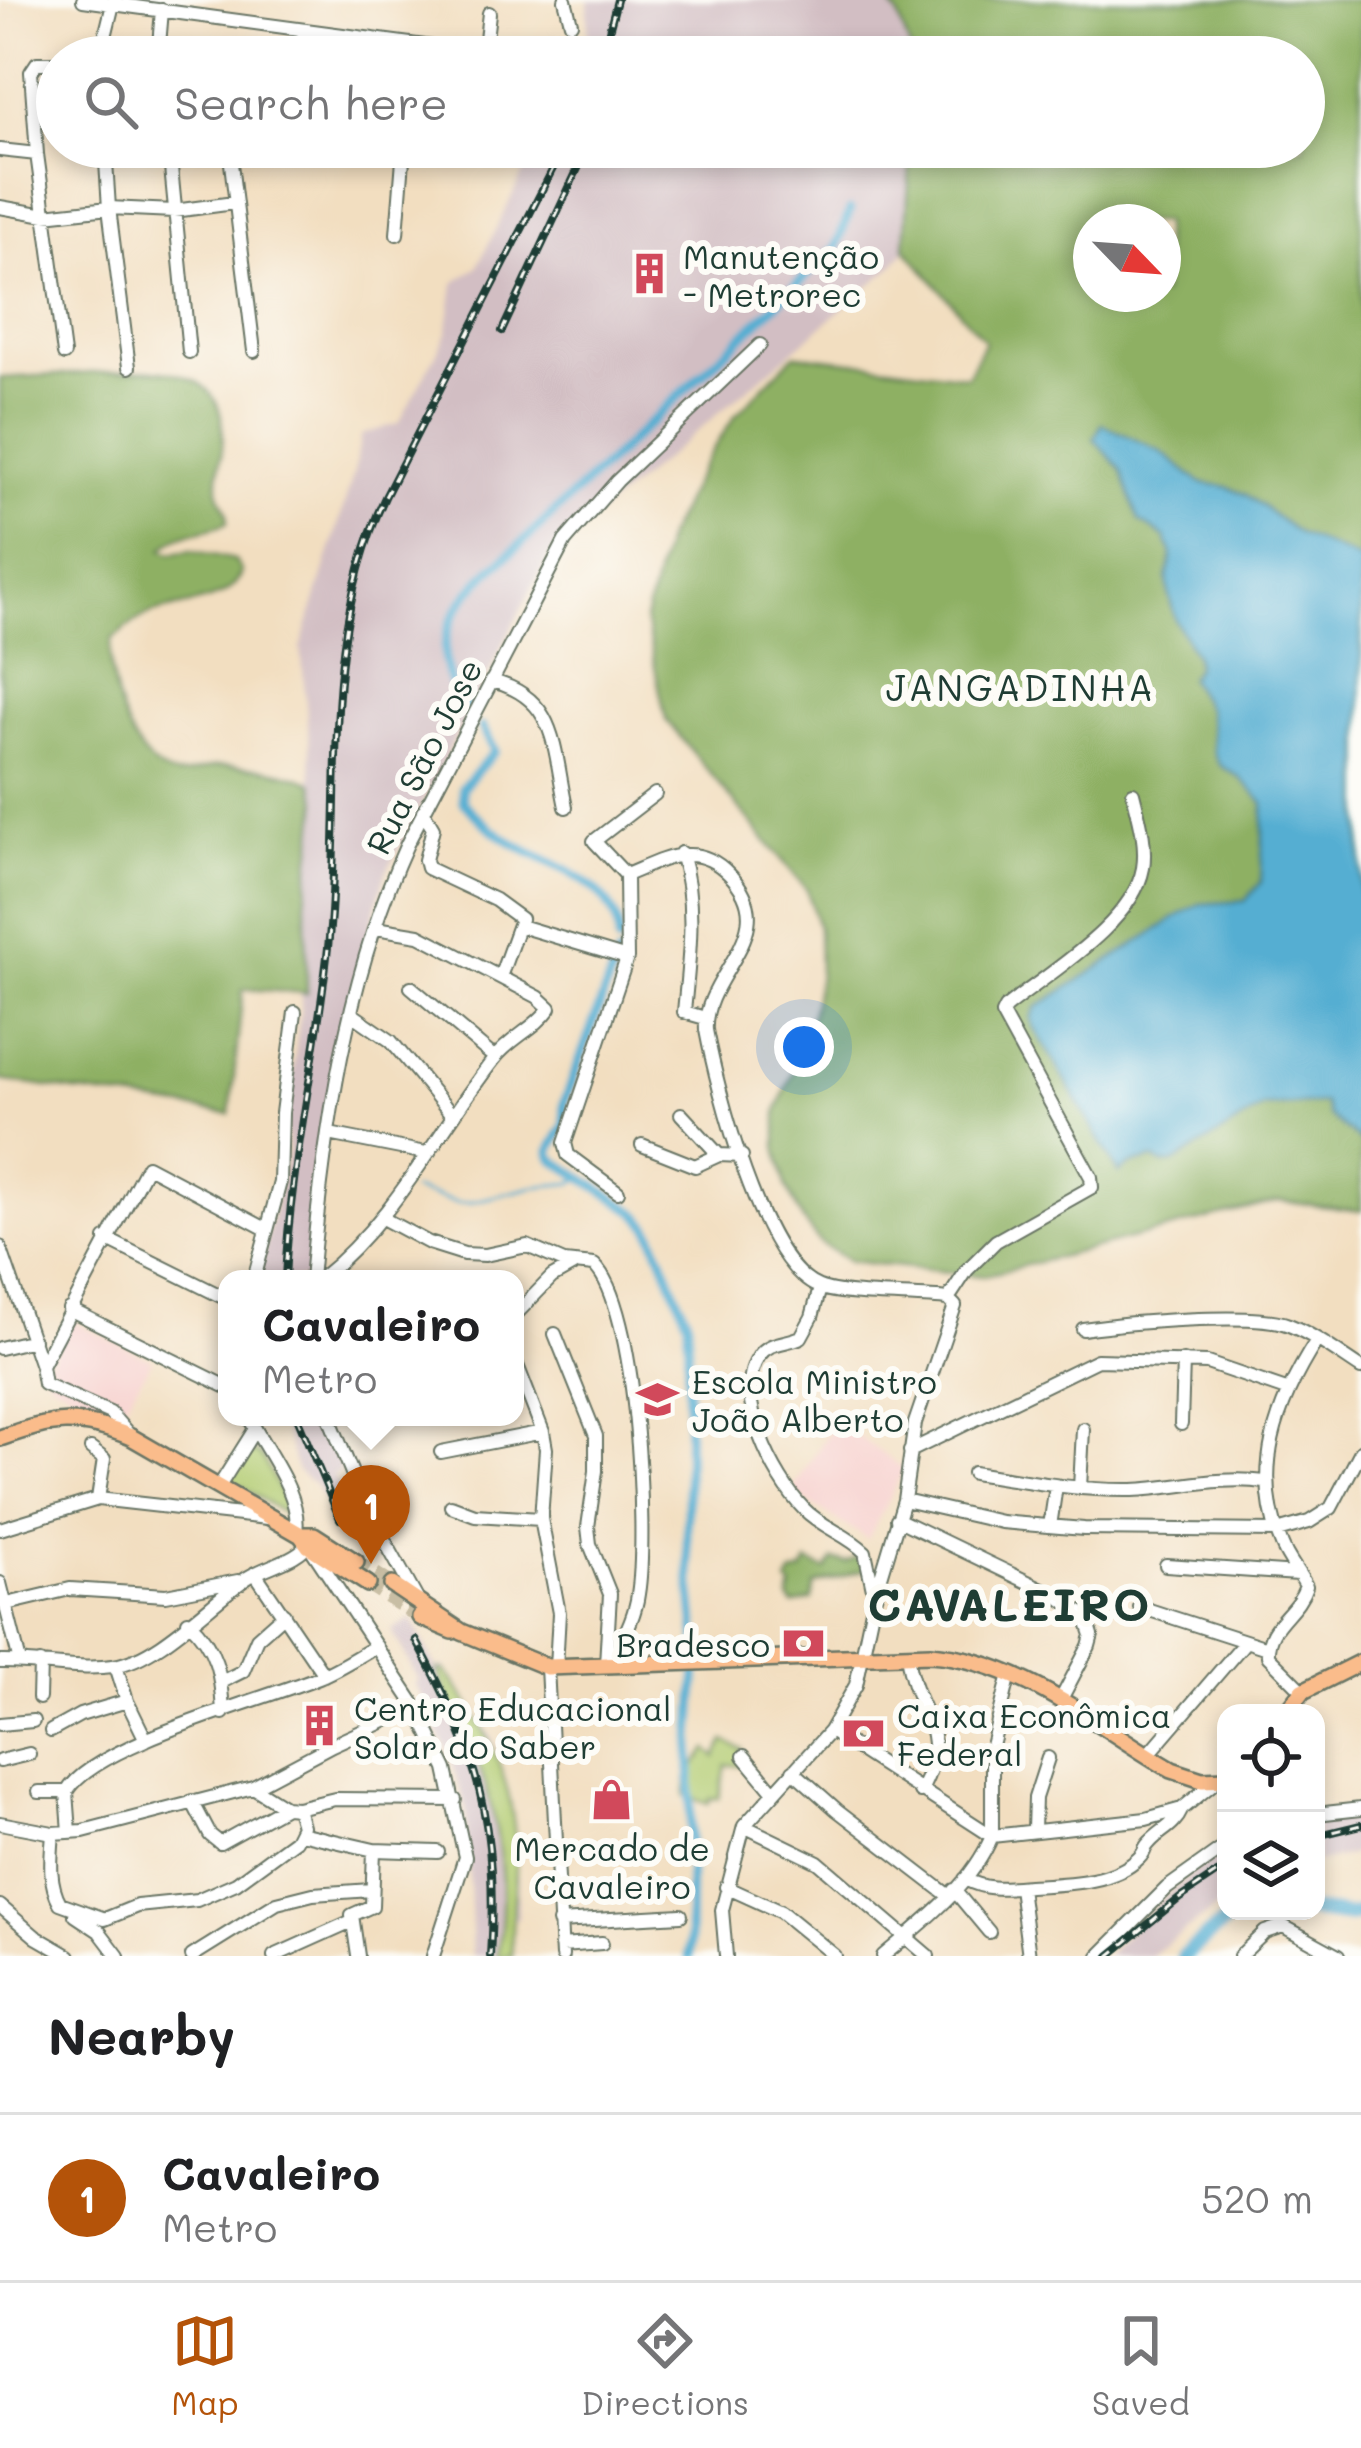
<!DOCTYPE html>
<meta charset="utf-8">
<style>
:root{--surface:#fff;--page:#f2f2f2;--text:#202124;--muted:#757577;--line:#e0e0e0;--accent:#b45309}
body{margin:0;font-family:Mali,sans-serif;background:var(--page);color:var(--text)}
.controls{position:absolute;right:36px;bottom:36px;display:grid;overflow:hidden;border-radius:24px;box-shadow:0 6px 18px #0003}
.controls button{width:108px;height:108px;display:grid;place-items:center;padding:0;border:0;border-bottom:3px solid var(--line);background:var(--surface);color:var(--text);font:60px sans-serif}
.compass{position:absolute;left:1073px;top:204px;width:108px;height:108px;border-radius:50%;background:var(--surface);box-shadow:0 6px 18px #0003;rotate:115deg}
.you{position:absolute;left:804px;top:1047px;width:42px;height:42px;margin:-30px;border:9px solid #fff;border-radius:50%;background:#1a73e8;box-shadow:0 0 0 18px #1a73e833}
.badge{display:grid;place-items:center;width:78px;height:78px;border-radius:50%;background:var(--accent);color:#fff;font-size:39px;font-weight:700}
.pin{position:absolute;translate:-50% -99px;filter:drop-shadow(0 3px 6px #0008)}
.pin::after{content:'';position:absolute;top:63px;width:42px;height:36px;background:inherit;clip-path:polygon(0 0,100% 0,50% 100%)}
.popup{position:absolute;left:218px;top:1270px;width:306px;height:156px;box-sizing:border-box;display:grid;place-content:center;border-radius:24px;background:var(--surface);filter:drop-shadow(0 3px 9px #0005);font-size:39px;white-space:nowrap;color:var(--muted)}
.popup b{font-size:45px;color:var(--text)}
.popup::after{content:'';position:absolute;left:50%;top:100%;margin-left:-24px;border:24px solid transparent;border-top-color:var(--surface)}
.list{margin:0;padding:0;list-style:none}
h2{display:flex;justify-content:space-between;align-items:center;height:156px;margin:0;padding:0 48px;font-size:51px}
h2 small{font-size:39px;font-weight:400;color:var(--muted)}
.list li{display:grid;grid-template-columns:78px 1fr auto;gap:36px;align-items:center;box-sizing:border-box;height:168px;padding:0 48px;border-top:3px solid var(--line)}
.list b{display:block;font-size:45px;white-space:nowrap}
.list p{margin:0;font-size:39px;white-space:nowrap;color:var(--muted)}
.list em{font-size:39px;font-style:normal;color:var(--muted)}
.icon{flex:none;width:66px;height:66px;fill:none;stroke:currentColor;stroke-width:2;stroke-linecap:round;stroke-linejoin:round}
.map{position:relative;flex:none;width:1361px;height:1956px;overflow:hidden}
.search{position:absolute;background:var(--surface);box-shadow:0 6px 18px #0003;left:36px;right:36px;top:36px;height:132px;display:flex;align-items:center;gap:30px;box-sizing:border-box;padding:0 42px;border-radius:66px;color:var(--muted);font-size:45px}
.sheet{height:324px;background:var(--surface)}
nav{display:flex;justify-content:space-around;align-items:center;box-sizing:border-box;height:168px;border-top:3px solid var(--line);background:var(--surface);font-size:33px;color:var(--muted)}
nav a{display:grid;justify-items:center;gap:6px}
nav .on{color:var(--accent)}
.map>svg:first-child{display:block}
.built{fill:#f7d0cd}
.industrial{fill:#d2bec3}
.green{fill:#b3cc72;stroke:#698453;stroke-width:3}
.forest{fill:#8eb064;stroke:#56764c;stroke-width:3;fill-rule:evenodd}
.water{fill:#54aed2;stroke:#3a7683;stroke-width:3}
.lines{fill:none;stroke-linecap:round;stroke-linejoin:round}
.stream{stroke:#54aed2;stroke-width:3}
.canal{stroke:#54aed2;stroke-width:9}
.river{stroke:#54aed2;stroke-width:15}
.major-tunnel{stroke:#c8bea4;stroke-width:15;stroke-dasharray:15 8;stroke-linecap:butt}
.minor-casing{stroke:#697565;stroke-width:16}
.major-casing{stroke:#697565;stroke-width:20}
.minor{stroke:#fff;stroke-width:12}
.major{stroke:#fabc8b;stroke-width:15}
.rail-casing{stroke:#1f3d34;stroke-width:8}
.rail{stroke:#fdfcf7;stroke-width:3;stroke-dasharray:9;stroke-linecap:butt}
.labels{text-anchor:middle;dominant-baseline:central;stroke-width:12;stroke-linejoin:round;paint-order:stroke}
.poi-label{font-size:33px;fill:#1f3d34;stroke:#fdfcf7;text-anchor:start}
.street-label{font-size:33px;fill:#1f3d34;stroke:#fdfcf7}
.neighbourhood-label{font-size:36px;letter-spacing:3px;fill:#1f3d34;stroke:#fdfcf7}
.district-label{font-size:45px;font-weight:bold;letter-spacing:3px;fill:#1f3d34;stroke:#fdfcf7}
</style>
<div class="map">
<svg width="1361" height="1956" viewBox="0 0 1361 1956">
<rect width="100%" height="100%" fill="#fdfcf7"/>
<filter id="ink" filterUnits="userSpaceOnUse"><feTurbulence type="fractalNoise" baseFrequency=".00833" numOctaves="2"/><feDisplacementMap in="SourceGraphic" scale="24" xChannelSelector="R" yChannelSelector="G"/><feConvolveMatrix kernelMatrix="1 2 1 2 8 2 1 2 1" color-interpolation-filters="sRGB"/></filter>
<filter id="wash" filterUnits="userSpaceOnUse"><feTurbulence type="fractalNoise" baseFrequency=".004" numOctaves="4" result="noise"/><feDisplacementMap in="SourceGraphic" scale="48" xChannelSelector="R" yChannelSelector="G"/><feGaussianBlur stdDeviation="2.7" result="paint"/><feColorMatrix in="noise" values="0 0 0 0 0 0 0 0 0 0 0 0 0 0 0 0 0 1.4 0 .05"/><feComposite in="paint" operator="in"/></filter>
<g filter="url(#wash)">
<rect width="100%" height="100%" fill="#f2dec0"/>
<path class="built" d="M72 1321 152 1360 125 1405 112 1412 51 1382 43 1371Z
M836 1421 904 1469 868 1539 791 1492Z"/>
<path class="industrial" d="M588 0H998L996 57H576L588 46Z
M536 147H972L951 194 891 268 548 557 385 875 337 1046 306 1279H262V1260L288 1152 286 1129 301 1005 300 896 312 772 301 648 354 472 361 435 399 423 447 333 454 283 477 267Z
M279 1417H322L341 1470 333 1476 352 1512 334 1521 315 1485 297 1471Z
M412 1619 437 1669 443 1666 462 1691 492 1738 499 1759 514 1875 518 1876V1918L511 1922V1956H472L466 1807 451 1759 415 1683 419 1680 391 1630Z
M1361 1813V1852L1316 1863V1818Z
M1226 1852V1901L1150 1956H1105L1160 1901 1196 1870Z"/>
<path class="green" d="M243 1452 257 1453 263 1458 286 1504 284 1514 243 1487H228Z
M437 1670 445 1671C490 1729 516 1786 516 1862 516 1894 510 1924 512 1956H497C509 1894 500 1822 478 1763 466 1731 449 1702 437 1670Z
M725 1741 742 1749 740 1765H726L719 1798 710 1799 708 1804 685 1795 688 1776 707 1749 716 1757Z"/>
<path class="forest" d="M887 0H1361V1211L1279 1201 983 1276 849 1261 820 1243 803 1221 786 1186 777 1147V1111L804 1046 813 1007 819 974 818 928 807 890 666 720 645 620 665 541 702 466 735 416 795 354 967 376 985 341 905 248 911 147H1304V57H913L898 15ZM1091 222H1163V294H1091Z
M150 370C201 373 228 394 222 449 221 462 217 474 218 487 219 502 230 509 227 523 204 535 181 528 163 549L171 553 192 550 235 560 242 572C231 606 174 603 145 616 134 621 123 631 112 639 104 677 130 768 175 775 191 777 205 766 220 766 248 765 288 771 313 783L318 801 306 901 307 993 243 989 230 1114 0 1080V378Z
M858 1557 867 1569 815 1585 812 1600 793 1605 789 1599 792 1587 788 1583 792 1575 803 1571 808 1562 826 1570 833 1560 847 1562Z"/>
<path class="water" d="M1102 424 1160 451 1201 483 1224 486 1247 495 1299 534 1361 560V1142L1329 1116 1324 1103 1263 1107 1174 1163 1162 1164 1153 1159 1130 1165 1119 1173 1034 1027 1031 1018 1036 1008 1183 913 1200 904 1245 901 1261 882 1264 803 1240 778 1220 765 1214 754 1208 710 1189 679 1196 667 1195 655 1176 621 1169 596 1167 578 1172 555 1165 537 1139 521 1121 469 1094 439Z"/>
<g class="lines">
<path class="stream" d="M412 1190 457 1203 471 1202 533 1187 573 1183 581 1176"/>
<path class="canal" d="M472 713C465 704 454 692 450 681 428 620 479 579 520 545L836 248 850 210
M482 727 495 751 462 788 463 802C480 821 500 837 523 849 564 871 620 887 619 942
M618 956 564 1103 565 1124 550 1151 553 1159 637 1213 650 1228 688 1322 687 1543 698 1653
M689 1956 691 1754 697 1669"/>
<path class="river" d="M1310 1911 1348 1916 1361 1913
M1183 1956 1239 1911"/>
</g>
</g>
<g filter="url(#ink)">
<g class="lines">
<path class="major-tunnel" d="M356 1562 392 1585
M368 1584 420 1617"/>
<defs>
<path id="minor" d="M83 0 485 54
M565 0 571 23
M100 57 114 0
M158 57 162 10
M301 57 304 30
M484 57 489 13
M57 63H37L31 72 37 154 64 354
M105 147 109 208 129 367
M169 147 189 352
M229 147 254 351
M0 150 37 154
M0 207 45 215 109 208 174 211 234 203
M397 234 404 147
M491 681C558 697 553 748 566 807
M423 811 433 828 425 860 427 868 495 900 521 919 500 977
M681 853C697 905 689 958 684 1012L705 1018
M626 875C663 860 696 839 729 874 786 932 702 974 706 1030 717 1088 761 1265 819 1287 843 1297 916 1295 948 1299L955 1306 915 1423 904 1500 874 1600 856 1685 830 1731 744 1826 722 1910 726 1956
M520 926 627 958
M411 987 495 1058
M352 1014 391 1041 453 1116
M681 1114 719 1155
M329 1134 426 1153
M642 1145 695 1166 719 1155 742 1156
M618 1192 568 1155 565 1143 627 958 626 875 594 841 655 794
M384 1219 429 1243 464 1254 485 1255 527 1246 564 1262 594 1265C637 1304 648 1534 638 1594 635 1618 621 1641 611 1663
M106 1239 227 1299
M0 1247 41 1366 44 1384 110 1413 131 1437
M254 1279 280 1182 282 1113 295 1012
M311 1279C324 1133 346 978 407 844L565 541 617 481 760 345
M320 1279C396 1218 435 1135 494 1059 510 1038 535 1029 550 1008L538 997 419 935 376 928
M820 1288 812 1317 801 1337C786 1344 769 1341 759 1356 731 1396 775 1480 804 1509 821 1527 847 1534 865 1552L873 1589
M948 1299 967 1270 996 1241 1092 1187 1091 1177 1002 1014 1005 1008C1047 974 1133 924 1143 868 1147 843 1139 817 1133 793
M69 1309 227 1387
M515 1315 552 1277 575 1264
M1083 1329C1123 1323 1255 1311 1289 1325 1314 1335 1338 1353 1361 1368
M555 1334 596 1436V1471L588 1527 590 1544 610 1594 606 1664
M0 1348 33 1340
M515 1360 543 1432 546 1449 541 1519 559 1613 556 1667
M41 1366 147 1166 266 1229
M249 1417C265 1451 302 1493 296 1532
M329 1417 365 1505 417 1599
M1181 1424 1183 1361
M91 1449 104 1459 98 1499
M910 1451 1097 1360 1207 1363 1289 1391
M441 1452 543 1432
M973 1473C1026 1481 1079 1491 1133 1490 1178 1488 1219 1476 1265 1482
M218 1488 255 1429
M1080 1488 1083 1429
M904 1500 1001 1522 1084 1529 1277 1531 1309 1522 1331 1508 1361 1451
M451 1506 475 1515 541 1519
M897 1519 1059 1597 1086 1617 1092 1635 1089 1646 1060 1701
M1050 1526 1056 1486
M0 1529 98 1499 267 1518
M310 1547 416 1707 446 1769 465 1857 433 1956
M1166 1565 1298 1574
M255 1573 324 1675
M0 1583 20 1662
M7 1604 70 1589 166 1595 238 1581
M1140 1607 1267 1648
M188 1621C217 1648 221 1674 223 1713
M907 1655C915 1717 955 1730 920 1792
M0 1662C37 1661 77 1671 113 1666 159 1659 208 1604 247 1578 267 1565 297 1561 311 1541
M116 1666 127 1701 146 1740
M547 1667 562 1956
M221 1682 243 1671 257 1638 284 1614
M1303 1691 1268 1656C1266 1624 1297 1614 1306 1586 1299 1572 1288 1560 1282 1545 1251 1471 1276 1404 1317 1340
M39 1698 40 1663
M0 1724 33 1721
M51 1731 80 1715 127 1701
M830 1731 992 1836 1146 1819 1182 1809 1216 1781
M1148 1755 1245 1642
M744 1756 773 1791
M0 1761 29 1754
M793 1771 837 1810 949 1896
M253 1787 285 1807 297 1808 335 1799 455 1800
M39 1792H67
M192 1801 210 1835 220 1843 285 1807
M1316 1814 1361 1809
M0 1823 53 1833 83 1831 253 1787 332 1745 416 1707
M744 1826 818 1862 928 1956
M1034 1829 1035 1798 1048 1758
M70 1832 67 1792C94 1744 263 1700 319 1677 339 1669 358 1656 376 1646
M53 1833C51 1858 48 1882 60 1903L105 1919 137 1906 197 1900 236 1883 295 1840 302 1826 297 1808
M300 1833 374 1850 438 1852
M965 1879C987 1891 1005 1888 1029 1886 1063 1884 1113 1884 1139 1858 1148 1849 1141 1851 1150 1842 1162 1829 1174 1827 1182 1809
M726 1887 781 1912 835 1956
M1020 1887 1029 1956
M954 1890 989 1932
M0 1906 36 1937 69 1956
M75 1915 99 1931 118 1956
M559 1922 681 1915
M561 1946 602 1943
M192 1956 277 1903 313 1894 371 1890
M274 1956 352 1921
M358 1956 352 1915 372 1906 374 1850
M883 1956C923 1922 971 1886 992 1836V1746L1010 1674
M1099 1956 1167 1888 1226 1846
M1240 1956 1265 1932 1283 1926 1338 1956"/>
<path id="major" d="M0 1438C54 1419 76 1415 131 1437L301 1535 309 1546 368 1584
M301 1535H314L356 1562
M392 1585 462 1632 547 1667 930 1654C1021 1660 1096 1726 1172 1770L1202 1780 1226 1779
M420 1617 453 1631
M1286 1713 1303 1691 1361 1662"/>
</defs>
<use href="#minor" class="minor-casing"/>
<use href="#major" class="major-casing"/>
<use href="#minor" class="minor"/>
<use href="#major" class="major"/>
<defs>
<path id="rail" d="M602 57 617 0
M502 331 588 147
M285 1279C290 1161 320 1045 330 927 342 781 321 634 385 497L564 147
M297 1417 340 1519
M416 1640C479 1756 498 1824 490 1956
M1316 1836 1361 1825
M1109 1956 1180 1898 1226 1867"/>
</defs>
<use href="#rail" class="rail-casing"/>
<use href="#rail" class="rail"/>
</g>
</g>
<defs>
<symbol id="building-bare" viewBox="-9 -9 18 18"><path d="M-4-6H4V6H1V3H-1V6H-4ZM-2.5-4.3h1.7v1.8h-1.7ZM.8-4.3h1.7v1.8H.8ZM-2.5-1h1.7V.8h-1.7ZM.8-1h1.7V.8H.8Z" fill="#d1495b" stroke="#fdfcf7" stroke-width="2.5" paint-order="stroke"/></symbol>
<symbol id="school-bare" viewBox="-9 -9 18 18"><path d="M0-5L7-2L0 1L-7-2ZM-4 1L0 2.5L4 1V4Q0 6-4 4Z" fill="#d1495b" stroke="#fdfcf7" stroke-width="2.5" paint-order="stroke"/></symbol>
<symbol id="bank-bare" viewBox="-9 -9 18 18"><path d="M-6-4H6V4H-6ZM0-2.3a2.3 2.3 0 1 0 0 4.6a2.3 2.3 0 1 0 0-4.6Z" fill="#d1495b" stroke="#fdfcf7" stroke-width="2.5" paint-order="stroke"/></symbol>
<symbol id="shop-bare" viewBox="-9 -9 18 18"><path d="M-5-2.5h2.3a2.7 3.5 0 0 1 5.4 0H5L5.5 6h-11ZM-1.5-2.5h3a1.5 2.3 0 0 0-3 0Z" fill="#d1495b" stroke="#fdfcf7" stroke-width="2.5" paint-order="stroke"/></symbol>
</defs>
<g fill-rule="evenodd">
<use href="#building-bare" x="620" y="244" width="59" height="59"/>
<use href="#school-bare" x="628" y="1370" width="59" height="59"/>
<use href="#bank-bare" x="774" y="1614" width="59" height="59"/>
<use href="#building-bare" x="290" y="1696" width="59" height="59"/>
<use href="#bank-bare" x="834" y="1704" width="59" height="59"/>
<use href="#shop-bare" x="582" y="1770" width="59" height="59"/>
</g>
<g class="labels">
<g class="poi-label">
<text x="683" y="255">Manutenção<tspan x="683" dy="38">- Metrorec</tspan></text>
<text x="692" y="1380">Escola Ministro<tspan x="692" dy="38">João Alberto</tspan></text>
<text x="770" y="1643" text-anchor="end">Bradesco</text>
<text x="354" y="1707">Centro Educacional<tspan x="354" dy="38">Solar do Saber</tspan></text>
<text x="897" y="1714">Caixa Econômica<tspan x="897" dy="38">Federal</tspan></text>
<text x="612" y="1847" text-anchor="middle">Mercado de<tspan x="612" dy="38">Cavaleiro</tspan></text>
</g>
<g class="street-label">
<text transform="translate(423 756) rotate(-63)">Rua São Jose</text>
</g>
<g class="neighbourhood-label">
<text x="1021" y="686">JANGADINHA</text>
</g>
<g class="district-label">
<text x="1010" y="1603">CAVALEIRO</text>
</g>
</g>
</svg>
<div class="controls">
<button><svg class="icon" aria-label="locate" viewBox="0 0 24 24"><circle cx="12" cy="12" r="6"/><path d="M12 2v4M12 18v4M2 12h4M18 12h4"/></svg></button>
<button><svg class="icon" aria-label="layers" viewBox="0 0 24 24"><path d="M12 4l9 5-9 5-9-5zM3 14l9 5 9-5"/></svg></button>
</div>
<svg class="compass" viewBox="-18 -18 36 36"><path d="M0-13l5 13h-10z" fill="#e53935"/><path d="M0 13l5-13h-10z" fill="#757577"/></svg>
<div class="you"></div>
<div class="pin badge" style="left:371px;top:1564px">1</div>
<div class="popup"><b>Cavaleiro</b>Metro</div>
<div class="search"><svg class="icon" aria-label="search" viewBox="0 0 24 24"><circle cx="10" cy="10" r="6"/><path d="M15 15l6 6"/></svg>Search here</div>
</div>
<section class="sheet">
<h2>Nearby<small></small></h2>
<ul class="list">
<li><span class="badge">1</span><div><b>Cavaleiro</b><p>Metro</p></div><em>520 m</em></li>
</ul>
</section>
<nav>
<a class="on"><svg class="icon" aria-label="map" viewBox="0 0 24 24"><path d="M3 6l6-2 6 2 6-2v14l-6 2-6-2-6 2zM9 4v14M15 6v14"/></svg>Map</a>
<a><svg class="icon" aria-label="directions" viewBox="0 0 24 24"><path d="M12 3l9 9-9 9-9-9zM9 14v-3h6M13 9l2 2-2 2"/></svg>Directions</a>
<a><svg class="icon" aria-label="saved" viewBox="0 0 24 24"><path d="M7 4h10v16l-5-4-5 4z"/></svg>Saved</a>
</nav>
